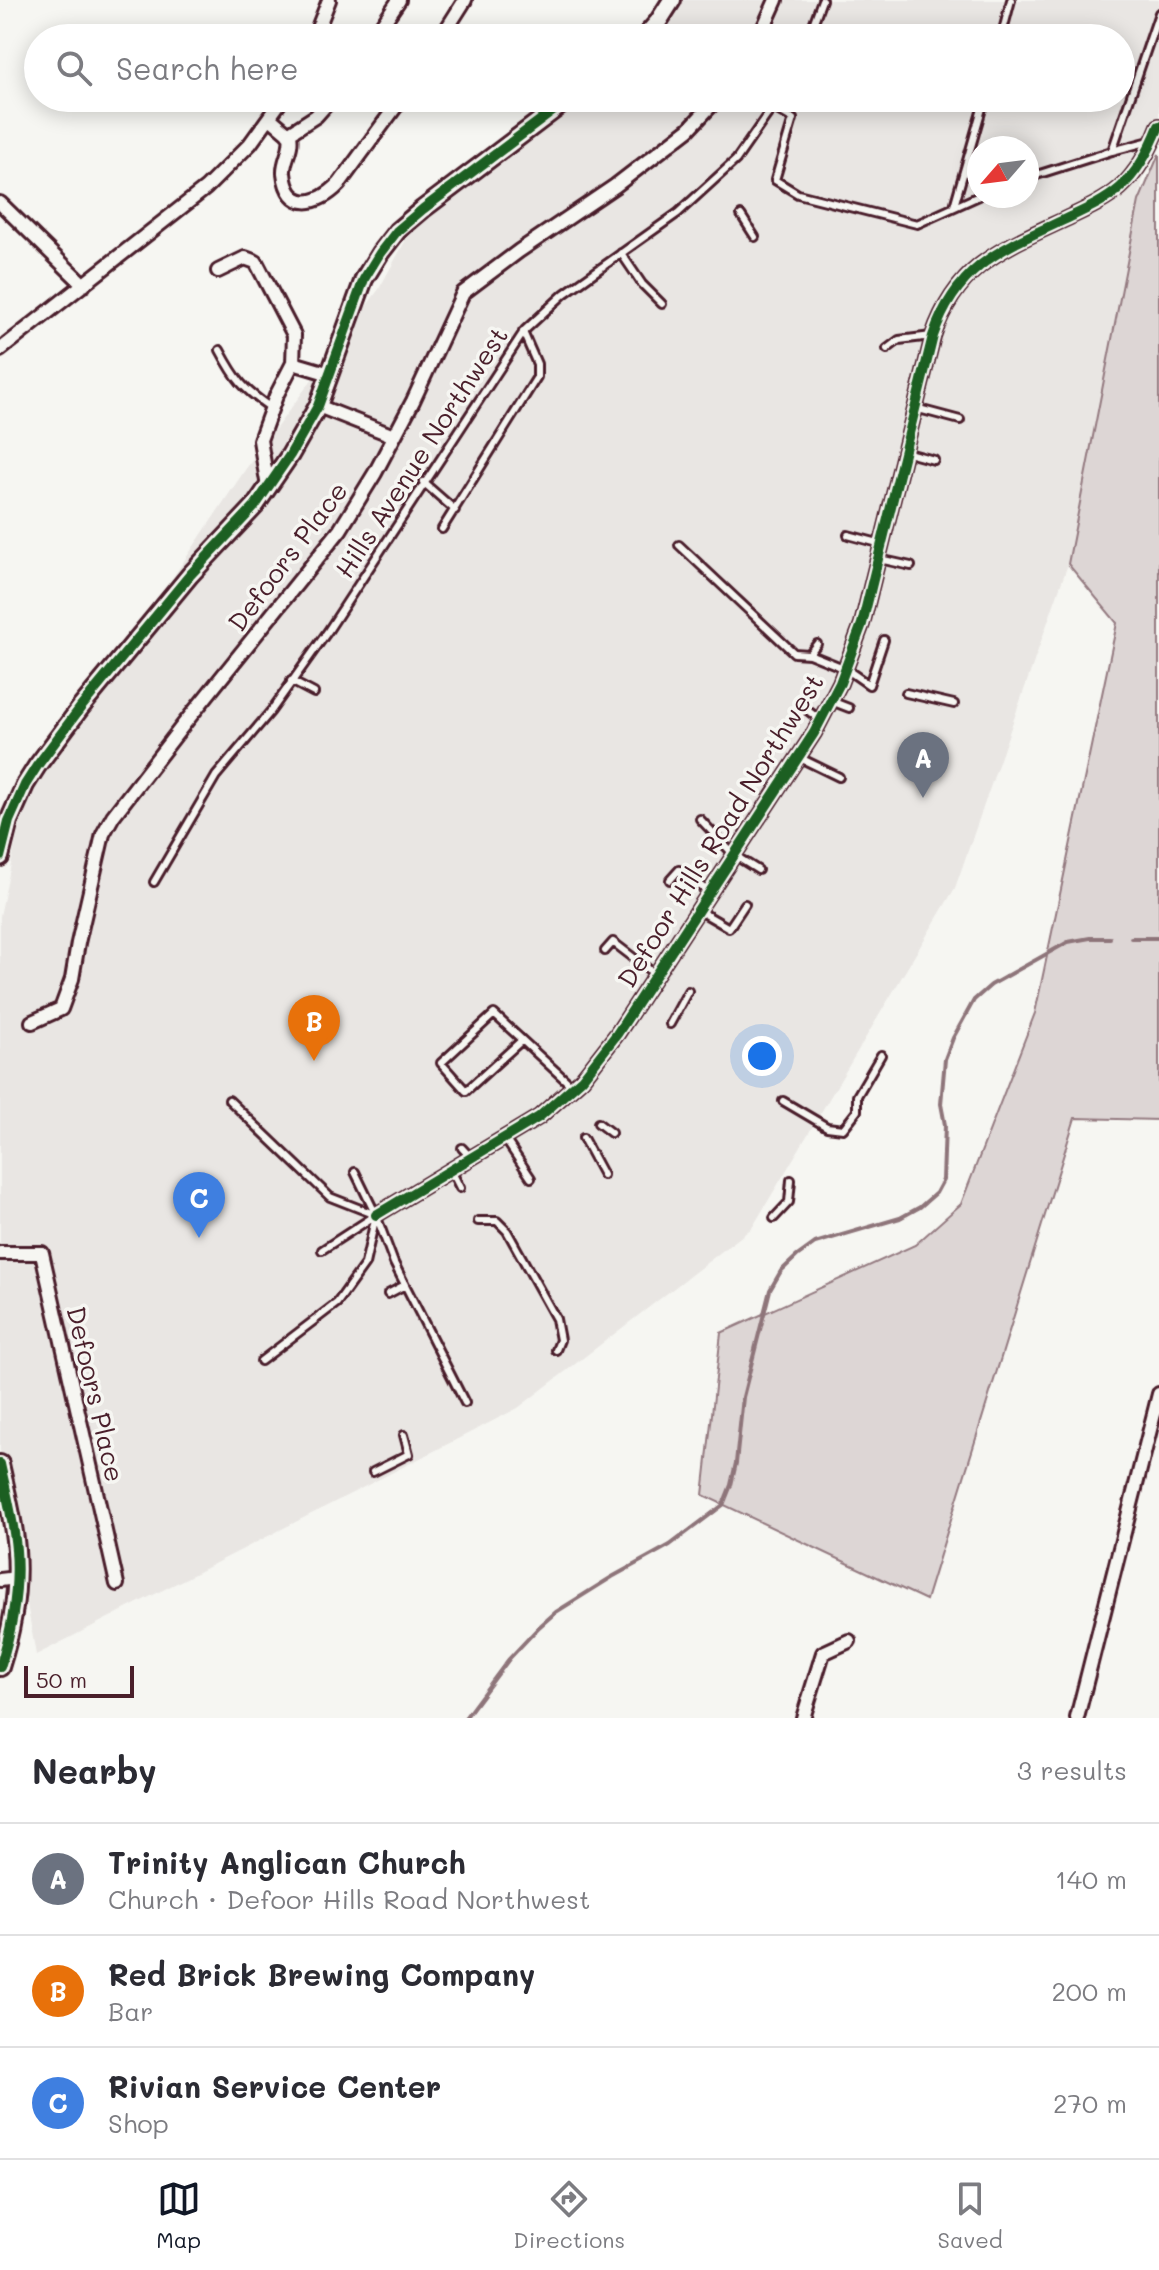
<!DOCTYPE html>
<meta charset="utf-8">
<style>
:root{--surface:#fff;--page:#f7f7f7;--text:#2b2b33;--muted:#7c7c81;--line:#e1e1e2;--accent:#111827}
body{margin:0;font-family:Mali,sans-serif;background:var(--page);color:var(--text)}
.compass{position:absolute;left:967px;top:136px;width:72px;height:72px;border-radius:50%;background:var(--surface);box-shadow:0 4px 20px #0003;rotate:242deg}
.scale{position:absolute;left:24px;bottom:20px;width:110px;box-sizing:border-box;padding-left:8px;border:4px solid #4a1f2b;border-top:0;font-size:22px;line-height:28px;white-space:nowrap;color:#4a1f2b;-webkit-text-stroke:6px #f6f6f2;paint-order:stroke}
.you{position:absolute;left:762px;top:1056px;width:28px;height:28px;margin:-20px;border:6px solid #fff;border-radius:50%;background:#1a73e8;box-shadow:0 0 0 12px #1a73e833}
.badge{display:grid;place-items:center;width:52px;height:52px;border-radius:50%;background:var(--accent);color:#fff;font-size:26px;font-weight:700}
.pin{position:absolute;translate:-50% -66px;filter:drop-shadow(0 2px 4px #0008)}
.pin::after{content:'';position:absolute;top:42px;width:28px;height:24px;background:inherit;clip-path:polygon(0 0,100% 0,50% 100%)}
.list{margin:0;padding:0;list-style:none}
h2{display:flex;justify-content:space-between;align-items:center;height:104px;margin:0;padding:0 32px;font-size:34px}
h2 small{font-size:26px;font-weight:400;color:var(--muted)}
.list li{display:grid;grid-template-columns:52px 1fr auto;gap:24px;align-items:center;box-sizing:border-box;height:112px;padding:0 32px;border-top:2px solid var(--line)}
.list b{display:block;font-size:30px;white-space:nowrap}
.list p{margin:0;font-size:26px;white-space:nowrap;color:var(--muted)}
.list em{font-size:26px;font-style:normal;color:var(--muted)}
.icon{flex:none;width:44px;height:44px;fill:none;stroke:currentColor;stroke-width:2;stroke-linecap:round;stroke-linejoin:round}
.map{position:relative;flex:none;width:1159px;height:1718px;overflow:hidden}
.search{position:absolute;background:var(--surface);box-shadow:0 4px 20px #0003;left:24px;right:24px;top:24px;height:88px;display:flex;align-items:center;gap:20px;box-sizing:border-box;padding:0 28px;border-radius:44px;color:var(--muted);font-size:30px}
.sheet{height:440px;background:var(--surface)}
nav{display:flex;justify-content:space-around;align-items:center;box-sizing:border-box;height:112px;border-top:2px solid var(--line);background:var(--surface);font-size:22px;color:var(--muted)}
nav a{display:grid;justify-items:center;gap:4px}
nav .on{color:var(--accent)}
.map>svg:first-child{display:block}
.built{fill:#e9e6e3;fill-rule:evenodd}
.green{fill:#ddd6d5;stroke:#947a80;stroke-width:2}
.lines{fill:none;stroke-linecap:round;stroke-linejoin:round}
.stream{stroke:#8e747a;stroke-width:4}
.service-casing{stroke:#4a1f2b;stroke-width:12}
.minor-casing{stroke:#4a1f2b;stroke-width:18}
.tertiary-casing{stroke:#4a1f2b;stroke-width:22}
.service{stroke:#f6f6f2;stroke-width:6}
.minor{stroke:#f6f6f2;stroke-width:12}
.tertiary{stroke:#f6f6f2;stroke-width:16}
.cycleway-casing{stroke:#f6f6f2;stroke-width:15}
.cycleway{stroke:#1b5e20;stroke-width:10}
.labels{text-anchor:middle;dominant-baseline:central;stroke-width:7;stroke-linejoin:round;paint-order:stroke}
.street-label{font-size:26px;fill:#4a1f2b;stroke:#f6f6f2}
</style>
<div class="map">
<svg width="1159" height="1718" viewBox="0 0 1159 1718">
<rect width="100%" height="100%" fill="#f6f6f2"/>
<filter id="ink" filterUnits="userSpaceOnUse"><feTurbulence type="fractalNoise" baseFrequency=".0125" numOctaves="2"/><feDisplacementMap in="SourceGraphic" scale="16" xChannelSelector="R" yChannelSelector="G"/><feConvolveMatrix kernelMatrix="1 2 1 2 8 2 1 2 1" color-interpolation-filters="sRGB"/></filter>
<g filter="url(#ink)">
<path class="built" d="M671 0H1159V119L1147 158 1068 564 955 888 752 1228 518 1408 36 1655 0 1450V916L25 798 245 470 379 289 426 203 566 98H1121V38H649ZM979 148H1027V196H979Z"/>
<path class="green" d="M1159 154V1120L1075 1118 926 1600 703 1495 721 1333 915 1245 961 1204 1035 1013 1117 623 1068 564 1139 201Z"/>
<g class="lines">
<path class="stream" d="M1131 938H1159
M465 1718 509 1659 539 1627 556 1612 612 1577 670 1545 723 1505 731 1485 736 1463 743 1397 770 1290 781 1271 797 1256 815 1243 900 1218 920 1207 936 1193 943 1180 945 1125 941 1104 945 1059 953 1038 974 1000 991 985 1068 942 1090 938H1110"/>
<defs>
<path id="service" d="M808 38 822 0
M1001 38 1011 0
M774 108 793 119 775 180 798 194 917 224 979 196
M1112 151 1159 13
M1027 178 1112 151 1150 141
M954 206 985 98
M741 215 755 237
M621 253 642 284 662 304
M887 349 899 340 932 336
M220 350C236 380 243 389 271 408
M915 408 960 420
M904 452 934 460
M423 482 455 510
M442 529 537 377V364L523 332
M848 535 882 544
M679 545 794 653 809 654 817 644
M879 559 911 566
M809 654 846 669 869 685 884 640
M291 681 314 693
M906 693 954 704
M831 701 849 708
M802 706 820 720
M798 757 839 777
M700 819 734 855 758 870
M670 880 679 870 710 893
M154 882 216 776 271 711 328 631 525 330 564 294 678 213 736 160 779 98
M698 910 729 928 745 904
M605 951 613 942 656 975
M670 1024 688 991
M521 1041 466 1091 441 1063 494 1014 573 1087
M229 1100 330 1197 376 1215
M783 1101 827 1127 843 1129 857 1111V1096L881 1055
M598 1123 611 1133
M583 1138 603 1175
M505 1139 531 1178
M462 1148 472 1159
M451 1170 460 1188
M355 1172 376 1215 394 1263 465 1403
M774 1218 789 1202 791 1180
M478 1221H497L507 1231 556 1319 560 1340 556 1350
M322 1250 376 1215
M388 1294 405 1285
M261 1361 337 1303 365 1264 376 1215
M373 1472 409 1454 404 1435"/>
<path id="minor" d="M314 38 329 0
M373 38 399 0
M441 38 465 0
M759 38 776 0
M270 118 290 135C293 149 283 160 284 173 288 212 318 206 339 184L402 98
M288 134 316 116 332 98
M0 203 84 285
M218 271 245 258 256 262 294 335 293 363 276 396 260 440 268 487
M0 350 206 188 250 144 283 98
M293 363 330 374
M318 406 394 436
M32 1022 61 1009 72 979 78 943 103 834 113 816 184 724 340 530 375 473 413 401 463 293 519 251 615 186 689 129 718 98
M376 1215 539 1117 582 1079 617 1034 814 733 840 683 862 624 933 336C958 262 1007 247 1072 216 1089 208 1106 200 1120 188 1139 171 1150 149 1159 126
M0 1253H42L117 1584
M0 1580 17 1578
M803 1718 823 1653 849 1641
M1077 1718 1159 1394"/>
<path id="tertiary" d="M644 38 658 22 672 0
M0 857 9 821 25 785 37 766 81 707 190 575 255 506 290 455 318 406 364 279 380 253 397 231 423 209 570 98
M0 1464C6 1492 14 1521 16 1550 19 1589 12 1630 0 1667"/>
</defs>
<use href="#service" class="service-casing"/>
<use href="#minor" class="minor-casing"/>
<use href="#tertiary" class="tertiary-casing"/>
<use href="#service" class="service"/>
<use href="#minor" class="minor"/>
<use href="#tertiary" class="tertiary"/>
<defs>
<path id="cycleway" d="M0 857 9 821 25 785 37 766 81 707 190 575 255 506 290 455 318 406 364 279 380 253 397 231 423 209 570 98
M376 1215 539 1117 582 1079 617 1034 814 733 840 683 862 624 933 336C958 262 1007 247 1072 216 1089 208 1106 200 1120 188 1139 171 1150 149 1159 126
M0 1464C6 1492 14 1521 16 1550 19 1589 12 1630 0 1667"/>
</defs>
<use href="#cycleway" class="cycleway-casing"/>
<use href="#cycleway" class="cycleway"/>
</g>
</g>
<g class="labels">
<g class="street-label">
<text transform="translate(421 452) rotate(-57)">Hills Avenue Northwest</text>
<text transform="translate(287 556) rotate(-53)">Defoors Place</text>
<text transform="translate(720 830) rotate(-58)">Defoor Hills Road Northwest</text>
<text transform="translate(96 1394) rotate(77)">Defoors Place</text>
</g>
</g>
</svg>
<svg class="compass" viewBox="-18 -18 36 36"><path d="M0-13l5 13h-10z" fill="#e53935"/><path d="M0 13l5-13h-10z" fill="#7c7c81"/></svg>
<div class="scale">50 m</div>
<div class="you"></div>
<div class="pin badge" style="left:923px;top:798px;background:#6b7280">A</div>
<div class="pin badge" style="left:314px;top:1061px;background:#e8710a">B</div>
<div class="pin badge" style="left:199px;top:1238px;background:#3f7fe0">C</div>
<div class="search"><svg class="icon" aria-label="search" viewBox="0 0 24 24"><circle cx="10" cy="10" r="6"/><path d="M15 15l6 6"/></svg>Search here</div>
</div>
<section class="sheet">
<h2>Nearby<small>3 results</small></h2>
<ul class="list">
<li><span class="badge" style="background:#6b7280">A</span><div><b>Trinity Anglican Church</b><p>Church · Defoor Hills Road Northwest</p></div><em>140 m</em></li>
<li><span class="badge" style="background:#e8710a">B</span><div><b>Red Brick Brewing Company</b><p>Bar</p></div><em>200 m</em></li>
<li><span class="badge" style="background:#3f7fe0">C</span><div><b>Rivian Service Center</b><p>Shop</p></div><em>270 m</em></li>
</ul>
</section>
<nav>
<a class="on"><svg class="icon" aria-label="map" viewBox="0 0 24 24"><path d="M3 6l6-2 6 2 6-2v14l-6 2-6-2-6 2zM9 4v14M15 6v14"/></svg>Map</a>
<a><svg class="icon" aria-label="directions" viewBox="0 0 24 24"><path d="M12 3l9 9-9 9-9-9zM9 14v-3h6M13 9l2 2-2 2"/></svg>Directions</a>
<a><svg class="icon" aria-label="saved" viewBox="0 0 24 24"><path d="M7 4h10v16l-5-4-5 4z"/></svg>Saved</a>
</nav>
